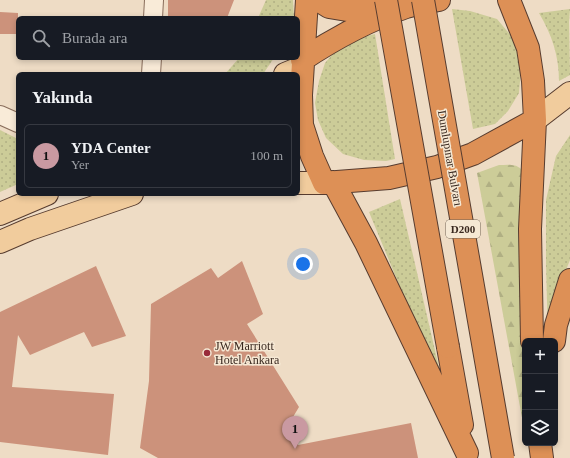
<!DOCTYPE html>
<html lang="tr">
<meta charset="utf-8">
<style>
:root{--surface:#171b24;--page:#242831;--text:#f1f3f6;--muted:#9ea1a6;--line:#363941;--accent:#c999a1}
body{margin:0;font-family:"Times New Roman",serif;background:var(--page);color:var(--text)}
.controls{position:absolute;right:12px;bottom:12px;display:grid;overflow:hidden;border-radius:6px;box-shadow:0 2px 6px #0003}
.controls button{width:36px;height:36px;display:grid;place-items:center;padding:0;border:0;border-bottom:1px solid var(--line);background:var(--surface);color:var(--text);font:20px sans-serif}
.you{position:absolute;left:303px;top:264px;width:14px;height:14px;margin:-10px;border:3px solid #fff;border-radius:50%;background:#1a73e8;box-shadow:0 0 0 6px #1a73e833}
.badge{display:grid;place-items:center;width:26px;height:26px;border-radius:50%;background:var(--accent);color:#111;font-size:13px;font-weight:700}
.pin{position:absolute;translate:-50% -33px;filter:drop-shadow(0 1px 2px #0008)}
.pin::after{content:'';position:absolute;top:21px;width:14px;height:12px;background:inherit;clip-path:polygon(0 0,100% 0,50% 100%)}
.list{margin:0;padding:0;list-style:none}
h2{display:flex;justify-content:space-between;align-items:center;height:52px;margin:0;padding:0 16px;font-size:17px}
h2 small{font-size:13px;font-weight:400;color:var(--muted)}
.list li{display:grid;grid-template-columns:26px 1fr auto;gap:12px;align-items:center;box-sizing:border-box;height:64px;margin:0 8px 8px;padding:0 8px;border:1px solid var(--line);border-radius:6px}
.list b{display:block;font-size:15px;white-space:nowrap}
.list p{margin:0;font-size:13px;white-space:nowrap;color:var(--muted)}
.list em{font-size:13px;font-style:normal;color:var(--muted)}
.icon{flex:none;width:22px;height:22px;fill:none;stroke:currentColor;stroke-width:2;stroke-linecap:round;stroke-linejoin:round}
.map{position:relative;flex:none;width:570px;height:458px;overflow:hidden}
.search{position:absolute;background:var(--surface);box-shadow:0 2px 6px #0003;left:16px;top:16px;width:284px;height:44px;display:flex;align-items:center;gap:10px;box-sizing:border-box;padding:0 14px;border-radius:6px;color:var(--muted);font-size:15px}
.panel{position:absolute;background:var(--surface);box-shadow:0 2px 6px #0003;left:16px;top:72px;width:284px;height:124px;border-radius:6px}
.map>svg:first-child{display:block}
.grass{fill:url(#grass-dots)}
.forest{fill:url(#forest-firs)}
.building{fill:#cc927b}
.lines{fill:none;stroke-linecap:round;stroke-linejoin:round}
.minor-casing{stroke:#896d5b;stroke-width:20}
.major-casing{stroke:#573c2f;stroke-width:24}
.highway-casing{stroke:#573c2f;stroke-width:24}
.minor{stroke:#f9ebd8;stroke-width:18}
.major{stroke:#f1cc9d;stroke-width:22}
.highway{stroke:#dd9056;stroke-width:22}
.highway-bridge-casing{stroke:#573c2f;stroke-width:24;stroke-linecap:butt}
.highway-bridge{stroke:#dd9056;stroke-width:22}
.poi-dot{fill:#982b3a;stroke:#f5e8d4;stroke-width:1.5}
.labels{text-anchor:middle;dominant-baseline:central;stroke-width:3;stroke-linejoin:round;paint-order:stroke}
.shield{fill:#f5e8d4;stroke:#716255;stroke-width:1}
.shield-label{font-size:11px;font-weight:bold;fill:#39281f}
.street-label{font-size:12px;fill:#39281f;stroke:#f5e8d4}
.poi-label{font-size:12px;fill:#39281f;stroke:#f5e8d4;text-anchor:start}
</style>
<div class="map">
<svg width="570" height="458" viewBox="0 0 570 458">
<defs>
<pattern id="grass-dots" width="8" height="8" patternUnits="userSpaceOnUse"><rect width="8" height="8" fill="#cccc98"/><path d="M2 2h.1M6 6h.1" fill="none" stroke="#b0af83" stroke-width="1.8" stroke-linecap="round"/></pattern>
<pattern id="forest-firs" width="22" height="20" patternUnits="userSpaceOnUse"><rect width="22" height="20" fill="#cccc98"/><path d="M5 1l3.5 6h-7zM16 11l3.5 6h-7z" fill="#b0af83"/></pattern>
</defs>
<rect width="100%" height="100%" fill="#eedcc5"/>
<path class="grass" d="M266 0H293L294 18H258Z
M452 9 470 11 497 19 513 38 522 57 519 93 508 111 495 124 473 129Z
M570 9 569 22 570 75 559 81C559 56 552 35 539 13Z
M375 34 395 159 386 161 364 160 343 154 326 138 318 120 315 103 319 81 325 63 343 42Z
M239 58H274L263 74H225Z
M0 130 18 139V184L0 192Z
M570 135V260L557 292 548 341 546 263V200L556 156Z
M400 199 446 398 369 212Z"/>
<path class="forest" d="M499 165C506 165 515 163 521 169L527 341H525V434L477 173Z"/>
<path class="building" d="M168 0H234L227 18H168Z
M0 12 18 13V34H0Z
M242 261 263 314 247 324 299 407 293 417 298 445 411 423 418 458H158L140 448 149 381 151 304 211 268 218 278Z
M96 266 126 336 92 347 84 332 30 355 18 335 12 387 114 394 108 455 0 442V312Z"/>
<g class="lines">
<defs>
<path id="minor" d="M153 18 154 0
M151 74 152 58
M0 115 18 123"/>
<path id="major" d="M285 74 302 67
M535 120 570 93
M298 183H324
M0 214 47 194
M0 242 30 229 132 194"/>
<path id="highway" d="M307 0 301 95 302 125 312 156 324 183 389 178 437 167 473 154 535 120
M318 0 329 7 347 10 387 0
M509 0 528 48 533 81 535 120 530 229 532 341
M302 60C335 38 369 20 406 7 416 4 428 2 439 0
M333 182 366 243 467 453
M554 341 556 325 570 280
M448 347 462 425
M540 443 542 458"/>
</defs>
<use href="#minor" class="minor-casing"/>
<use href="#major" class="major-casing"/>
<use href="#highway" class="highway-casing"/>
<use href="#minor" class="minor"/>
<use href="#major" class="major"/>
<use href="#highway" class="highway"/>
<defs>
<path id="highway-bridge" d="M386 0 448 347
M423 0 503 458"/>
</defs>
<use href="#highway-bridge" class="highway-bridge-casing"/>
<use href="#highway-bridge" class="highway-bridge"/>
</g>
<circle class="poi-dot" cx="207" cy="353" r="4"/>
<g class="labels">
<rect class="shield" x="446" y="220" width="34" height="18" rx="3"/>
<g class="shield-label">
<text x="463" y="229">D200</text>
</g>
<g class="street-label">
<text transform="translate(450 158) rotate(80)">Dumlupınar Bulvarı</text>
</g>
<g class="poi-label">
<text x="215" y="346">JW Marriott<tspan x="215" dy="14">Hotel Ankara</tspan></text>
</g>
</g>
</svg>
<div class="controls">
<button>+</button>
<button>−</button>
<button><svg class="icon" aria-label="layers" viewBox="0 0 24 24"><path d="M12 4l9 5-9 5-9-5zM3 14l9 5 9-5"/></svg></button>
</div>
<div class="you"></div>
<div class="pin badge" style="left:295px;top:449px">1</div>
<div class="search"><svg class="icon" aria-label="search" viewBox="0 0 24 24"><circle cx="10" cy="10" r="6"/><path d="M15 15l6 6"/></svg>Burada ara</div>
<section class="panel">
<h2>Yakında<small></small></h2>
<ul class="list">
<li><span class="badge">1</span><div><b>YDA Center</b><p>Yer</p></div><em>100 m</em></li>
</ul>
</section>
</div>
